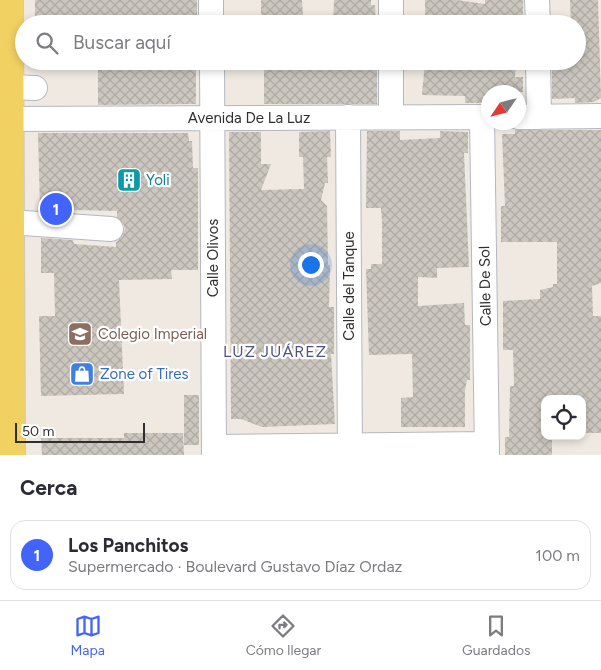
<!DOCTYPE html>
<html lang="es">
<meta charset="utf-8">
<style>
:root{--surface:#fff;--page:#f7f7f7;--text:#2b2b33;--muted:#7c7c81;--line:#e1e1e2;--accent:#4264fb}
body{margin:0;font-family:Figtree,sans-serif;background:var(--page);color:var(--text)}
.controls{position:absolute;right:15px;bottom:15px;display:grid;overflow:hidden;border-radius:10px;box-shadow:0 2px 8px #0003}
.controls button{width:45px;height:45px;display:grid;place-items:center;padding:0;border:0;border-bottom:1px solid var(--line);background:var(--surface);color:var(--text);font:25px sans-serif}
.compass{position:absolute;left:481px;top:85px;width:45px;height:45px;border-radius:50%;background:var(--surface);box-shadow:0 2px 8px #0003;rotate:235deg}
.scale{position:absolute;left:15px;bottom:12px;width:130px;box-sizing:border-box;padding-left:5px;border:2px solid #2e2e2e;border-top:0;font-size:14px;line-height:18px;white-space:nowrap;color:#2e2e2e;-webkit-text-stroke:4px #fff;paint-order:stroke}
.you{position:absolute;left:310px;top:264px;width:18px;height:18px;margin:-12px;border:4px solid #fff;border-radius:50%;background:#1a73e8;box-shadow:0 0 0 8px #1a73e833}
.badge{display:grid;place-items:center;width:32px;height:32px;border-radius:50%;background:var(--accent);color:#fff;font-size:16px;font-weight:700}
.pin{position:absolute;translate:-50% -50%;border:2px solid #fff;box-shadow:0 1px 5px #0006}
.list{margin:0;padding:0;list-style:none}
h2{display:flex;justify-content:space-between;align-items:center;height:65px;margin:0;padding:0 20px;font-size:21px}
h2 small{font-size:16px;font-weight:400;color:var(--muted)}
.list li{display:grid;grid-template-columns:32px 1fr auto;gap:15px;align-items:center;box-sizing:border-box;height:70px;margin:0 10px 10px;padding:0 10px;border:1px solid var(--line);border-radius:15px}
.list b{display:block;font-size:19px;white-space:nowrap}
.list p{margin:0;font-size:16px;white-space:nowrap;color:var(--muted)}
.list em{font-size:16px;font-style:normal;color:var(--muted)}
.icon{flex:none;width:28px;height:28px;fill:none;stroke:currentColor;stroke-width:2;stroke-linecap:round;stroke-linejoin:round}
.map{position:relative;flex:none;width:601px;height:455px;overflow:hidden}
.search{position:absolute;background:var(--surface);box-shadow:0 2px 8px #0003;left:15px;right:15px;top:15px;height:55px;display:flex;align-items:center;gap:12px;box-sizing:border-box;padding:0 18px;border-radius:28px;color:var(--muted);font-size:19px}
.sheet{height:145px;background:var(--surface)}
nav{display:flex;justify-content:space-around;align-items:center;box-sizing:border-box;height:70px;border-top:1px solid var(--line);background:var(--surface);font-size:14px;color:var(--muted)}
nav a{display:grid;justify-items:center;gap:2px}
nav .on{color:var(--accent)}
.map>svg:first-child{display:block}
.building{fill:url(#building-cross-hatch)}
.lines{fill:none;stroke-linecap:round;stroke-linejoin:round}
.minor-casing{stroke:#b4b7c1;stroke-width:26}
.major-casing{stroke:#c9c9c9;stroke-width:30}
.minor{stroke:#fff;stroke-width:24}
.major{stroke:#f2d163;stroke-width:28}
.labels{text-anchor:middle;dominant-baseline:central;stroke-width:4.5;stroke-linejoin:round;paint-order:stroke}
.street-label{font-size:15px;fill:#2e2e2e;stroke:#fff}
.culture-label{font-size:15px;fill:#0d838f;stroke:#fff;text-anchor:start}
.education-label{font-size:15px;fill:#785e54;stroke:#fff;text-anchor:start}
.shop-label{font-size:15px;fill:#366cbe;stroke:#fff;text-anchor:start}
.neighbourhood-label{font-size:16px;letter-spacing:1px;fill:#4d5680;stroke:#fff}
</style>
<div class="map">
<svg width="601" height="455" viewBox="0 0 601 455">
<defs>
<pattern id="building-cross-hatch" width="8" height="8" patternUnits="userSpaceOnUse" patternTransform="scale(1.25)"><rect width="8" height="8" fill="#cbc7bf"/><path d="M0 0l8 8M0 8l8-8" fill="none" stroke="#afaba4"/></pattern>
</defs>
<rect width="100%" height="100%" fill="#efe9e1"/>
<path class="building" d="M35 0H197V24H98V18H35Z
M261 0H302L303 15H280V24H261Z
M334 0H371V5H375L376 24H333Z
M425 0H457L485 4V0H523V24H425Z
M570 0H598L601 98 594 102 575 103V98L552 99V66H571V61H577V24H571Z
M98 61H121V63L196 61V104L98 105Z
M264 61H377V104H264Z
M425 61H485L492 62V65H516L515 77H523V92H488V96H483L482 103H465V96L422 95Z
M515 130H601V283L592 286 593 316H601V433H582V399H545V436H552V455H505V437H509L510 386H514L513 350H503V301L540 299V290L553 287V284H557V242H501V206H505L502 134H515Z
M330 131 331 157H327L328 183H325L321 200 327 206 328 265H330L329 307H334V354H331L335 424 262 427 241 419H231L229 132H261V164H271L261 190 304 189 303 157H299V132Z
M367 131H400V140L440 138V131L468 132V153H464L469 267 437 268V278L418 277V306L464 303 465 325H470V380H467L465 390V427H401V398L413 397 412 354 369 355 366 269H371V264H382V222L381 208H366Z
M38 133H188L189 141H192L193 168H198V270H171L172 279 119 280 124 394 41 396 39 316H55L54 273H41V238L73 240 74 244 116 247V242L122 237 125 229 123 223 117 217V211L72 210V213L40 210Z
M184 395H199V445H184Z
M124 433H183L184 455H42L41 438H124Z"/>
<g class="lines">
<defs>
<path id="minor" d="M211 0V24
M391 0V24
M537 0 538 24
M212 61 214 455
M391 61V117
M538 61 539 117
M9 87 35 88
M348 117 350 455
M482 117 487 455
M518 117 601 116
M9 119 488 117
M9 222 111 229
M214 447 487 444"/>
<path id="major" d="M9 0 11 455"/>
</defs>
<use href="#minor" class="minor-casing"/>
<use href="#major" class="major-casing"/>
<use href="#minor" class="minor"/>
<use href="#major" class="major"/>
</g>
<defs>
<symbol id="building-square" viewBox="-11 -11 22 22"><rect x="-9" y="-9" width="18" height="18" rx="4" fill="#0f9aa8" stroke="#fff"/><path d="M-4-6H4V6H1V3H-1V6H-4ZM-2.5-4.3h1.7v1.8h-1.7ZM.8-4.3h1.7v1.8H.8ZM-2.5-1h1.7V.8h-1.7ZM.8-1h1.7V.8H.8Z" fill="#fff"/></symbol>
<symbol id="school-square" viewBox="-11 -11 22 22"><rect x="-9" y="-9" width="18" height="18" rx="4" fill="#8d6e63" stroke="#fff"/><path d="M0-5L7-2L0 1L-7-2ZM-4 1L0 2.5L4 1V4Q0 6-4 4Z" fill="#fff"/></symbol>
<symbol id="shop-square" viewBox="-11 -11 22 22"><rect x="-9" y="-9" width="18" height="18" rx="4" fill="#3f7fe0" stroke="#fff"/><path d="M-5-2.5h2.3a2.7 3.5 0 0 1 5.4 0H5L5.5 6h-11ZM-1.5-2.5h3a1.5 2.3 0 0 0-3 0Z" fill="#fff"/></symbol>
</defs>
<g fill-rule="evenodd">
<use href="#building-square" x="115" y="166" width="28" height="28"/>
<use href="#school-square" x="66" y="320" width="28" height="28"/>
<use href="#shop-square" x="68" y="360" width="28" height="28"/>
</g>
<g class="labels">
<g class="street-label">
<text x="249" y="118">Avenida De La Luz</text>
<text transform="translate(213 258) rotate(-90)">Calle Olivos</text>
<text transform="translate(349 286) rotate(-90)">Calle del Tanque</text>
<text transform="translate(485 286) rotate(-91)">Calle De Sol</text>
</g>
<g class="culture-label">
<text x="146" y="180">Yoli</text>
</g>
<g class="education-label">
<text x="98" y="334">Colegio Imperial</text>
</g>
<g class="shop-label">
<text x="100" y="374">Zone of Tires</text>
</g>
<g class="neighbourhood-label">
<text x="275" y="351">LUZ JUÁREZ</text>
</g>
</g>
</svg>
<div class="controls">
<button><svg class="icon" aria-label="locate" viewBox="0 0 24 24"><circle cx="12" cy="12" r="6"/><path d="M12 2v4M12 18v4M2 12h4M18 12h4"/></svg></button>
</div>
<svg class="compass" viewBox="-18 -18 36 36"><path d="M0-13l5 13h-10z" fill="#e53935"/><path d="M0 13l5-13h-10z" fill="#7c7c81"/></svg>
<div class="scale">50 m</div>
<div class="you"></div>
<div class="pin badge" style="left:56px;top:209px">1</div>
<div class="search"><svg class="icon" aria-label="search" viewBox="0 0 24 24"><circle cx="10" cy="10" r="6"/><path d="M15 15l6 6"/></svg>Buscar aquí</div>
</div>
<section class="sheet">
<h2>Cerca<small></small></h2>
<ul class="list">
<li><span class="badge">1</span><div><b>Los Panchitos</b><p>Supermercado · Boulevard Gustavo Díaz Ordaz</p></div><em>100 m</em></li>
</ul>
</section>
<nav>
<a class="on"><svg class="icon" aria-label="map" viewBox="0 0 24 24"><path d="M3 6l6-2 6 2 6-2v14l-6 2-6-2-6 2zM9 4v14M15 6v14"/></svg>Mapa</a>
<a><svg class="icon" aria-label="directions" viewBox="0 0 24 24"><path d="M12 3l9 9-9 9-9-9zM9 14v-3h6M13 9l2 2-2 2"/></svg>Cómo llegar</a>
<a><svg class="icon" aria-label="saved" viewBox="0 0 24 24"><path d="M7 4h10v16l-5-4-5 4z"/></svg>Guardados</a>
</nav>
